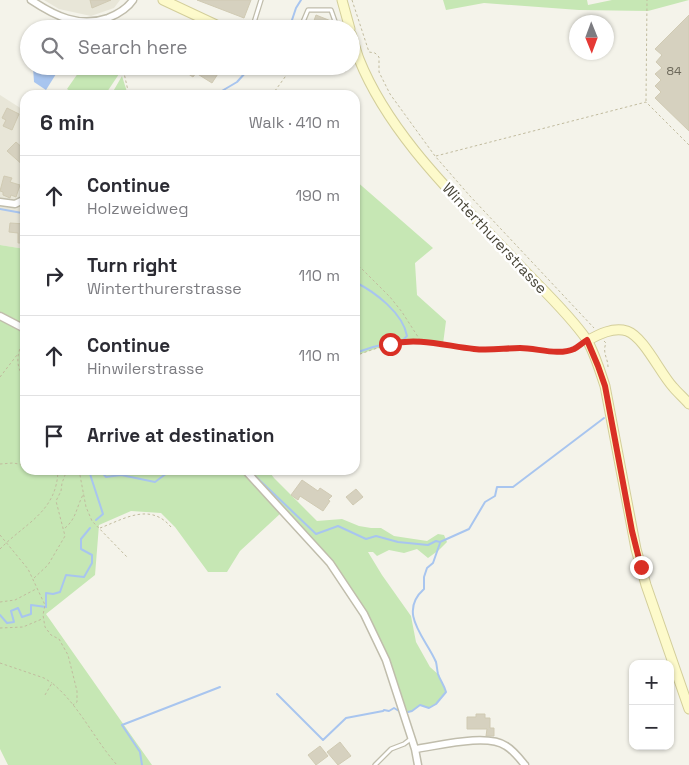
<!DOCTYPE html>
<meta charset="utf-8">
<style>
:root{--surface:#fff;--page:#f7f7f7;--text:#2b2b33;--muted:#7c7c81;--line:#e1e1e2}
body{margin:0;font-family:"Space Grotesk",sans-serif;background:var(--page);color:var(--text)}
.controls{position:absolute;right:15px;bottom:15px;display:grid;overflow:hidden;border-radius:10px;box-shadow:0 1px 4px #0004}
.controls button{width:45px;height:45px;display:grid;place-items:center;padding:0;border:0;border-bottom:1px solid var(--line);background:var(--surface);color:var(--text);font:25px sans-serif}
.compass{position:absolute;left:569px;top:15px;width:45px;height:45px;border-radius:50%;background:var(--surface);box-shadow:0 1px 4px #0004;rotate:179deg}
.stop{position:absolute;width:15px;height:15px;margin:-11px;border:4px solid #d93025;border-radius:50%;background:#fff}
.stop.end{background:#d93025;border-color:#fff;box-shadow:0 1px 5px #0008}
.list{margin:0;padding:0;list-style:none}
h2{display:flex;justify-content:space-between;align-items:center;height:65px;margin:0;padding:0 20px;font-size:21px}
h2 small{font-size:16px;font-weight:400;color:var(--muted)}
.list li{display:grid;grid-template-columns:32px 1fr auto;gap:15px;align-items:center;box-sizing:border-box;height:80px;padding:0 20px;border-top:1px solid var(--line)}
.list b{display:block;font-size:19px;white-space:nowrap}
.list p{margin:0;font-size:16px;white-space:nowrap;color:var(--muted)}
.list em{font-size:16px;font-style:normal;color:var(--muted)}
.icon{flex:none;width:28px;height:28px;fill:none;stroke:currentColor;stroke-width:2;stroke-linecap:round;stroke-linejoin:round}
.map{position:relative;flex:none;width:689px;height:765px;overflow:hidden}
.search{position:absolute;background:var(--surface);box-shadow:0 1px 4px #0004;left:20px;top:20px;width:340px;height:55px;display:flex;align-items:center;gap:12px;box-sizing:border-box;padding:0 18px;border-radius:28px;color:var(--muted);font-size:19px}
.panel{position:absolute;background:var(--surface);box-shadow:0 1px 4px #0004;left:20px;top:90px;width:340px;height:385px;border-radius:15px}
.map>svg:first-child{display:block}
.residential{fill:#e8e6d8}
.green{fill:#c6e7b4}
.water{fill:#a8c5ef}
.lines{fill:none;stroke-linecap:round;stroke-linejoin:round}
.stream{stroke:#a8c5ef;stroke-width:2}
.building{fill:#d6d1bf;stroke:#d0cab3}
.lane-casing{stroke:#c0bdac;stroke-width:5.5}
.street-casing{stroke:#c0bdac;stroke-width:9}
.secondary-casing{stroke:#d3ce9a;stroke-width:11}
.path{stroke:#c1bb9e;stroke-width:1;stroke-dasharray:2.5 2.5;stroke-linecap:butt}
.lane{stroke:#fff;stroke-width:3}
.street{stroke:#fff;stroke-width:6}
.secondary{stroke:#fdfacb;stroke-width:9}
.route{stroke:#d93025;stroke-width:6}
.labels{text-anchor:middle;dominant-baseline:central;stroke-width:5;stroke-linejoin:round;paint-order:stroke}
.number-label{font-size:12px;fill:#6c685a}
.street-label{font-size:15px;fill:#484538;stroke:#fff}
</style>
<div class="map">
<svg width="689" height="765" viewBox="0 0 689 765">
<rect width="100%" height="100%" fill="#f4f3ea"/>
<path class="residential" d="M44 0H120L114 8 91 16 59 9Z
M0 95 25 111V249L0 245Z"/>
<path class="green" d="M443 0H587L588 5 612 0H689L648 11 579 10 484 3 446 10Z
M83 66H121L123 68 105 95H76L67 89Z
M122 76 128 95H111Z
M355 180 433 248 415 263 417 295 446 321 443 344C407 339 388 344 355 356Z
M0 245 25 249V470H244L281 513 240 551 227 572H208L175 527 161 513 131 511 99 525 95 575 46 614 152 765H8L0 749Z
M247 470H268L274 478 317 521 342 519 359 526 371 528H381L394 536 427 541 438 534 444 535 447 542 439 550 428 558 417 549 404 553 389 550 377 556 373 552H368L382 575 411 616 416 642 430 667 439 675 446 692 436 704 429 708 420 705 412 711H403L386 660 344 581Z"/>
<path class="water" d="M40 66 43 68 44 66H61L46 90 34 82 33 67Z"/>
<g class="lines">
<path class="stream" d="M289 29 296 8 301 0
M215 95 237 82 246 72 258 69 260 66
M0 209 22 213 25 217
M355 278 359 284
M355 282C375 292 403 313 407 336L403 340 373 347 355 353
M90 470 89 471 103 514 96 520
M100 470 106 477 121 475 155 482 167 473 168 470
M251 470V472L316 534 338 526 366 539 376 536 398 542 428 545 436 541 440 542 469 529 485 502 495 496 497 487H513L604 418
M0 615 7 623 14 622 11 611 18 608 22 617 31 614V605L46 607V593L53 594 60 592 66 575 84 577 92 563V555L81 549V539L90 528
M277 694 323 740 346 718 383 711 384 710 389 711 394 708 399 711
M408 712 412 711 420 705 429 708 436 704 446 692C444 685 440 680 438 674 437 670 437 666 436 662 426 638 397 613 424 589V577L427 568 433 563 440 543
M142 765 140 752 122 725 220 687"/>
</g>
<path class="building" d="M90 0H111L92 8Z
M197 0H251L244 18Z
M316 15 331 21 329 29H311Z
M689 15V131L655 98 661 92 655 86 661 80 655 74 662 68 656 62 662 55 655 49Z
M176 66H223L212 83 196 73 193 77Z
M7 108 19 114 12 130 3 126 6 120 2 118Z
M16 142 25 150V167L7 151Z
M4 176 12 178 10 182 20 185 16 197 11 195 10 198 3 195V192L0 191Z
M10 223 25 224V243H18V233L9 232Z
M302 480 318 491 320 488 332 496 328 500 330 501 323 511 300 496 298 500 291 495Z
M356 489 363 497 353 505 346 497Z
M476 714H485V718H490V728H494V736H486L487 729H467V717H476Z
M340 742 351 756 338 765 327 752Z
M320 746 328 756 316 765 308 755Z"/>
<g class="lines">
<defs>
<path id="lane" d="M252 29 261 0
M259 29H265
M300 29 308 10H331L336 24 335 29
M375 765 391 749 404 744 412 738"/>
<path id="street" d="M31 0C55 16 79 28 108 18 118 14 127 9 133 0
M139 66 145 69
M0 202 15 204 25 199
M0 316 25 329
M245 470 330 563 364 614 386 660 415 749 418 765
M415 749C438 746 487 733 506 746 513 750 520 759 525 765"/>
<path id="secondary" d="M163 0 225 29
M342 0 350 29
M351 34C354 42 356 51 359 59 391 139 464 205 521 267 542 289 570 315 587 340 595 354 600 371 605 386L636 549 646 585 689 709
M587 341C599 334 613 327 627 331 644 337 660 373 673 387 678 393 684 398 689 404"/>
</defs>
<use href="#lane" class="lane-casing"/>
<use href="#street" class="street-casing"/>
<use href="#secondary" class="secondary-casing"/>
<path class="path" d="M352 0 369 52 375 53 379 57V72L390 94 435 156 469 195 594 328
M97 29 108 26
M126 66 124 73 129 95
M295 66 322 72 346 71 345 66
M272 95 293 66
M646 101 647 0
M436 156 646 102 689 145
M355 262 390 297 402 312 420 340
M25 335C17 355 14 362 25 381
M604 341 606 343C602 353 608 358 608 367
M355 356C376 348 396 341 418 341 437 341 456 347 474 349 491 351 508 347 524 348 543 349 563 356 580 345
M0 377 17 355
M0 464 13 463 25 465
M38 470H45
M79 470 86 507 92 521 127 557
M65 528C77 518 76 507 84 493
M100 528C124 519 150 502 171 527
M0 535 28 569 45 605 43 615 45 627 51 635 59 639 68 655 77 691V702L73 705
M0 549C25 523 57 512 58 470
M34 578 48 565 65 536 56 501 61 491 62 483 67 470
M0 602 15 600 36 589
M0 628 23 627 42 619
M0 663 44 678 52 683
M45 695 52 683C79 705 94 739 117 765"/>
<use href="#lane" class="lane"/>
<use href="#street" class="street"/>
<use href="#secondary" class="secondary"/>
</g>
<g class="lines">
<path class="route" d="M390 344C419 337 446 346 474 349 490 351 505 348 520 348 537 348 558 356 574 349 578 347 582 343 587 340L598 366 605 386 632 531 641 567"/>
</g>
<g class="labels">
<g class="number-label">
<text x="674" y="71">84</text>
</g>
<g class="street-label">
<text transform="translate(495 238) rotate(47)">Winterthurerstrasse</text>
</g>
</g>
</svg>
<div class="controls">
<button>+</button>
<button>−</button>
</div>
<svg class="compass" viewBox="-18 -18 36 36"><path d="M0-13l5 13h-10z" fill="#e53935"/><path d="M0 13l5-13h-10z" fill="#7c7c81"/></svg>
<div class="stop" style="left:390px;top:344px"></div>
<div class="stop end" style="left:641px;top:567px"></div>
<div class="search"><svg class="icon" aria-label="search" viewBox="0 0 24 24"><circle cx="10" cy="10" r="6"/><path d="M15 15l6 6"/></svg>Search here</div>
<section class="panel">
<h2>6 min<small>Walk · 410 m</small></h2>
<ul class="list">
<li><svg class="icon" aria-label="ahead" viewBox="0 0 24 24"><path d="M12 20V5M6 11l6-6 6 6"/></svg><div><b>Continue</b><p>Holzweidweg</p></div><em>190 m</em></li>
<li><svg class="icon" aria-label="right" viewBox="0 0 24 24"><path d="M7 20v-9h11M14 6l5 5-5 5"/></svg><div><b>Turn right</b><p>Winterthurerstrasse</p></div><em>110 m</em></li>
<li><svg class="icon" aria-label="ahead" viewBox="0 0 24 24"><path d="M12 20V5M6 11l6-6 6 6"/></svg><div><b>Continue</b><p>Hinwilerstrasse</p></div><em>110 m</em></li>
<li><svg class="icon" aria-label="arrive" viewBox="0 0 24 24"><path d="M6 21V4h12l-3 4 3 4H6"/></svg><div><b>Arrive at destination</b></div></li>
</ul>
</section>
</div>
